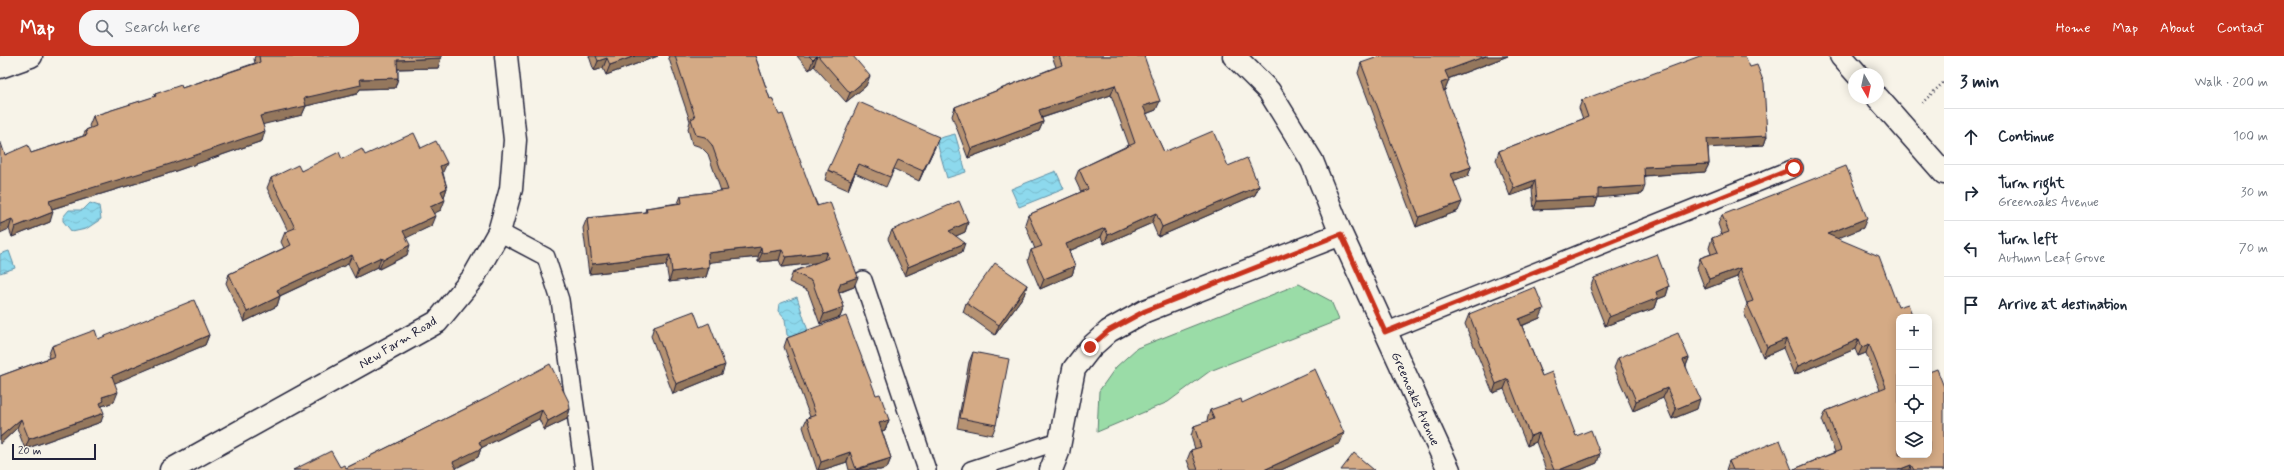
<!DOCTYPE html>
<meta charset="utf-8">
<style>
:root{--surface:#fff;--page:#f6f6f7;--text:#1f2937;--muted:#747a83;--line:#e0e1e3;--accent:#c8321e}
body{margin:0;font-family:Mynerve,sans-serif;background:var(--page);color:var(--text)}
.controls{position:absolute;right:12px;bottom:12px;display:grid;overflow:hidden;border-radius:8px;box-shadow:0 2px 10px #0003}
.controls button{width:36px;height:36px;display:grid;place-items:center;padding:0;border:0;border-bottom:1px solid var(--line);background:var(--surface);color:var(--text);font:20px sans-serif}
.compass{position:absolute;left:1848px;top:12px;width:36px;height:36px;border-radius:50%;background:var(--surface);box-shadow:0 2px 10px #0003;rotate:171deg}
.scale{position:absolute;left:12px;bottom:10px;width:84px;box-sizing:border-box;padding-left:4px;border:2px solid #22223b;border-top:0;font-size:11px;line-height:14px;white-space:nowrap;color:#22223b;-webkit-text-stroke:3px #f7f3e8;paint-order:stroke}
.stop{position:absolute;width:12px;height:12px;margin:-9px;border:3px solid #c8321e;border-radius:50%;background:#fff}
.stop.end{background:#c8321e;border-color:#fff;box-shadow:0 1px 4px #0008}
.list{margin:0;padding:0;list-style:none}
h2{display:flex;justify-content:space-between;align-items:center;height:52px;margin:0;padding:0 16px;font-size:17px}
h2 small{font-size:13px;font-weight:400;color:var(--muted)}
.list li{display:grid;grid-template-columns:26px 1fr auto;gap:12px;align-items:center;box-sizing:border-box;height:56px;padding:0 16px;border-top:1px solid var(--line)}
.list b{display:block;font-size:15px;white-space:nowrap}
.list p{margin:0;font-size:13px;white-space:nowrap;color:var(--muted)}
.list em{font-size:13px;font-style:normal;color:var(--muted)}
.icon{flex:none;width:22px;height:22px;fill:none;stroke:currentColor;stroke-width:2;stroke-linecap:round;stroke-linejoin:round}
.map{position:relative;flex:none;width:1944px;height:414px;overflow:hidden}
header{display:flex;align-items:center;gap:24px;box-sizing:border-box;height:56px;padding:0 20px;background:var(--accent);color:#fff}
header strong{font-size:19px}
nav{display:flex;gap:22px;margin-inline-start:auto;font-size:14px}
.search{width:280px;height:36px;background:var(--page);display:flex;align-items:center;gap:10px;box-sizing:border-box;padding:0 14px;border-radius:16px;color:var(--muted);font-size:15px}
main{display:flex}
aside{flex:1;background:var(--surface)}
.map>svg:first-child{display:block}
.grass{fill:#9adca7;stroke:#5e7f71}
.water{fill:url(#water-waves);stroke:#6290a6}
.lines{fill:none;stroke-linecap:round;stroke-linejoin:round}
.lane-casing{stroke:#22223b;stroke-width:20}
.street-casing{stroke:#22223b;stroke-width:25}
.secondary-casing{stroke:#22223b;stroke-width:25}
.path{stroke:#22223b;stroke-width:2.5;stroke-dasharray:1 3;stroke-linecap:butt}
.lane{stroke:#f7f3e8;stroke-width:17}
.street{stroke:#f7f3e8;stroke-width:22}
.secondary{stroke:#f7f3e8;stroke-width:22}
.wall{fill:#b69272;stroke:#22223b}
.shaded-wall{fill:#94775d;stroke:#22223b}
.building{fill:#d4aa85;stroke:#22223b}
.route{stroke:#c8321e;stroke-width:5}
.labels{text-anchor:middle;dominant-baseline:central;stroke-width:3;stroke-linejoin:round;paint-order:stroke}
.street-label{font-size:13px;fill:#22223b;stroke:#f7f3e8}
</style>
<header>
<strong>Map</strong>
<div class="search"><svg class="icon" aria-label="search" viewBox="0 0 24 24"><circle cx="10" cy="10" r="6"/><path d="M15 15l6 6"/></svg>Search here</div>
<nav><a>Home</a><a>Map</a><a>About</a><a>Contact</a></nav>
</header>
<main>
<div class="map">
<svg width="1944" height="414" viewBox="0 0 1944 414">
<defs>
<pattern id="water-waves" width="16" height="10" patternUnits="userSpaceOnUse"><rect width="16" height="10" fill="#8dd9ed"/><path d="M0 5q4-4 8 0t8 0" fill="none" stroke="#79bacc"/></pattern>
</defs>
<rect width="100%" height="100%" fill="#f7f3e8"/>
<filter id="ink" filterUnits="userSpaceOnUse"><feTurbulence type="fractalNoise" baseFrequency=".025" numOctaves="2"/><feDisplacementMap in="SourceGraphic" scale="8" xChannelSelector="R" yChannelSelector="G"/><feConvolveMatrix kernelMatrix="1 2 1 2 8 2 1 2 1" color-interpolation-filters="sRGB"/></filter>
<g filter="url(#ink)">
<path class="grass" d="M1299 228 1331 245 1339 264 1210 315 1168 346 1097 376 1099 335 1116 311 1137 292Z"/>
<path class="water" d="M955 78 966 116 947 122 936 83Z
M1056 115 1064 133 1019 151 1011 133Z
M90 147 99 150 101 163 86 173 72 176 63 165V161L69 154H83Z
M9 195 15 212 0 217V198Z
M797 241 809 278 793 283 787 279 785 263 778 255 779 248Z"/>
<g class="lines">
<defs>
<path id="lane" d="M499 176 546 201 560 244 584 414
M863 224 927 414
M1385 276 1794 112
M971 414 1061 384"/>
<path id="street" d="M1234 0 1269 35 1312 105 1341 178 1449 414
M0 11 31 0
M171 414 437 266 473 222 499 176 511 133 515 84 506 0
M1051 414 1058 396 1074 313 1091 291 1109 275 1145 255 1341 178"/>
<path id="secondary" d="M1841 0 1857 18
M1878 42 1944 117"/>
</defs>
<use href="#lane" class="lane-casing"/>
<use href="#street" class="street-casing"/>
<use href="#secondary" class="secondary-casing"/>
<path class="path" d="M1922 47 1944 26"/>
<use href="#lane" class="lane"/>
<use href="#street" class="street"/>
<use href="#secondary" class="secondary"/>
</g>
<path class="wall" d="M255 0H441V2L438 12 398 13V22L395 32 360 33 357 38 306 50 302 59 263 68 262 85 167 118 52 153 50 166 12 181 9 173 5 99 31 97 83 80 86 74 90 72 89 70 93 60 154 41 155 38 182 32 255 7 254 3Z
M589 0H658L606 19 603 12 594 15Z
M668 0H755L770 43 854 231 839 237 844 251 840 261 820 268 808 235 789 226 793 216 819 206 782 211 779 204 758 206V201L709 206V211L706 221 669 226 666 209 589 218 583 172 587 162 645 156 646 152 678 147 681 140 721 135 708 98 701 91 692 88 688 73 690 65Z
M797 0H853L866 30 846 46 814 10 809 14Z
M1052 0H1144L1156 54 1146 58 1164 96 1228 110 1259 130 1255 139 1158 181 1152 167 1104 188 1101 181 1069 195 1075 210 1072 219 1040 233 1028 204 1031 194 1035 193 1025 168 1028 159 1081 136 1075 123 1079 113 1129 89 1111 39 1042 62 1043 66 1039 75 968 102 952 60 955 51 1056 11Z
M1508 0 1448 23 1449 24 1445 34 1443 35 1471 111 1468 120 1454 125 1458 155 1416 171 1358 17 1361 7Z
M1582 44 1767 80 1764 89 1708 91 1709 108 1705 116 1645 120 1642 138 1598 141 1595 151 1534 154 1532 132 1510 140 1496 104 1499 95 1583 63 1579 52Z
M935 91 919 125 894 113 886 131 855 117 848 134 825 124 828 114Z
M421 92 443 116V117L447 132 444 141 441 154 433 157 431 170 406 181 407 199 379 213 378 211 355 222 348 208 280 240 277 250 244 266 226 227 229 218 284 192 281 186 285 176 288 175 267 132 271 122 301 115 342 103Z
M1722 159 1863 172 1837 182 1899 261 1944 414H1726L1729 405 1792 414 1835 396 1822 364 1826 355 1880 334 1866 297 1858 300 1855 293 1794 319 1783 292 1763 301 1744 257 1747 248 1737 221 1705 233 1697 212 1700 202 1711 198 1709 192 1712 182 1722 179 1718 168Z
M968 166 965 176 956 180 962 196 905 220 888 183 892 174Z
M1594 222 1669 230 1666 240 1658 243 1655 252 1605 270 1590 232Z
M1027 229 1024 239 995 279 963 256 966 247Z
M1469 258 1540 262 1522 270 1542 320 1576 380 1597 407 1580 414H1546L1536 386 1527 390 1504 333 1493 337 1465 268Z
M654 270 700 271 722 318 673 338 651 280Z
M209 279 205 289 114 327V346L102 350 101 366 25 393 17 372 0 388V320L49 302 48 300 52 290 98 283Z
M787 282 876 339 889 364 885 374 882 375 891 402 887 412 880 414H849L847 406 822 414H817L803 371 807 362 810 361 784 291Z
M973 296 996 369 992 379 957 372 969 306Z
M1618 302H1689L1686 310 1697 353 1672 363 1663 342 1633 355 1614 312Z
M485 343 570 353 567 363 544 374 539 363 481 392 478 401 456 412 293 414 340 411 346 412Z
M1242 347 1340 387 1281 414H1191L1187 404 1191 394 1195 393 1191 380 1194 370 1207 366V364L1210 354Z"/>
<path class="shaded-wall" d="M635 0H658L606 19 610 9Z
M817 0 814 10 809 14 813 4Z
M1486 0H1508L1442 25 1445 15Z
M441 2 438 12 394 13 397 4Z
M607 2 603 12 594 15 598 5Z
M870 20 866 30 846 46 850 37Z
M398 22 395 32 360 33 357 38 306 50 302 59 257 70 260 60 304 42 360 23Z
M1449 24 1445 34 1437 37 1441 27Z
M1115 29 1111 39 1035 64 1039 54Z
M1160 45 1156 54 1140 60 1143 50Z
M1043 66 1039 75 968 102 971 93Z
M265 75 262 85 167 118 45 155 49 145Z
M1767 80 1764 89 1704 92 1707 83Z
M939 81 935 91 919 125 923 115Z
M447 107 443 116 437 119 440 110Z
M859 108 855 117 848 134 851 124Z
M1709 108 1705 116 1641 120 1644 111Z
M1471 111 1468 120 1448 128 1451 118Z
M1535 124 1532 132 1510 140 1514 132Z
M1259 130 1255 139 1158 181 1162 171Z
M1645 130 1642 138 1595 142 1598 133Z
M447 132 444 141 437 145 441 135Z
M1598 142 1595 151 1534 154 1537 145Z
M445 144 441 154 427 161 430 151Z
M1462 146 1458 155 1416 171 1419 161Z
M53 156 50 166 12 181 15 171Z
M1156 157 1152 167 1104 188 1108 179Z
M435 160 431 170 400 185 403 175Z
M1867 162 1863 172 1824 188 1827 178Z
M12 163 9 173 0 177V168Z
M968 166 965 176 945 185 949 175Z
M1105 172 1101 181 1062 198 1066 188Z
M965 187 962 196 905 220 908 211Z
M410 189 407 199 379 213 383 204Z
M761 191 758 201 704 207 708 197Z
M782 194 779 204 758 206 762 197Z
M827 196 823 206 782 211 786 201Z
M352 199 348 208 273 243 277 234Z
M670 199 666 209 589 218 592 208Z
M381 201 378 211 355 222 358 212Z
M1075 210 1072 219 1040 233 1044 223Z
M709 211 706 221 669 226 672 216Z
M1740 212 1737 221 1705 233 1709 223Z
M858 221 854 231 837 237 838 234 841 227Z
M1027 229 1024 239 995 279 999 269Z
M1669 230 1666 240 1658 243 1655 252 1605 270 1609 261 1656 236Z
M280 240 277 250 244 266 247 256Z
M844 251 840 261 820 268 824 258Z
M1544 253 1540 262 1516 272 1519 263Z
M209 279 205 289 108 330 112 320Z
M1786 283 1783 292 1763 301 1767 291Z
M1859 283 1855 293 1794 319 1798 310Z
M1869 288 1866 297 1858 300 1862 291Z
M1689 302 1685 312 1683 304Z
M725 309 722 318 673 338 676 328Z
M1508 323 1504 333 1493 337 1496 328Z
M1667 332 1663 342 1633 355 1636 345Z
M118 336 114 346 102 350 100 355 97 356 102 341Z
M1700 343 1697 353 1672 363 1676 353Z
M570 353 567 363 544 374 548 365Z
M542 354 539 363 481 392 478 401 452 414 453 406 479 386Z
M104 357 101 366 25 393 29 383Z
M21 363 17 372 0 388V381Z
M889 364 885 374 876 377 879 367Z
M1344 377 1340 387 1281 414H1264Z
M1539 377 1536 386 1527 390 1530 380Z
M850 396 847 406 822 414H818L821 406Z
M1600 398 1597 407 1580 414H1559Z
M891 402 887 412 880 414H856Z
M1911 409 1910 414H1898Z"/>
<path class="building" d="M259 0H441V2L397 4 398 22 360 23 361 29 304 42 306 50 260 60 265 75 170 108 49 145 53 156 15 171 12 163 0 168V87H1L5 99 28 89 31 97 87 79 86 74 96 70 93 60 156 40 155 38 181 29 182 32 260 6Z
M596 0H635L610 9 607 2 598 5Z
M675 0H755L770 43 772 42 779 59 783 58 817 150 830 146 858 221 841 227 838 234 844 251 824 258 812 225 793 216 828 202 827 196 786 201 782 194 762 197 761 191 708 197 709 211 672 216 670 199 592 208 587 162 647 156 646 152 682 147 681 140 728 134 712 89 705 81 696 79 691 63 695 61Z
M809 0H817L813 4Z
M818 0H853L870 20 850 37Z
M1059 0H1144L1160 45 1143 50 1164 96 1213 75 1228 110 1247 102 1259 130 1162 171 1156 157 1108 179 1105 172 1066 188 1075 210 1044 223 1031 194 1042 190 1028 159 1088 133 1079 113 1135 87 1115 29 1039 54 1043 66 971 93 955 51 1062 9Z
M1381 0H1486L1445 15 1449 24 1441 27 1471 111 1451 118 1462 146 1419 161 1361 7Z
M1700 0H1745L1750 11 1757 9 1764 27 1767 80 1707 83 1709 108 1644 111 1645 130 1598 133V142L1537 145 1535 124 1514 132 1499 95 1588 61 1582 44Z
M859 46 939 81 923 115 898 104 890 121 859 108 851 124 828 114Z
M414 77 421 92 436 85 447 107 440 110 447 132 441 135 445 144 430 151 435 160 403 175 410 189 383 204 381 201 358 212 352 199 277 234 280 240 247 256 229 218 291 189 285 176 295 172 271 122 298 109 301 115 339 96 342 103 362 93 365 99Z
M1846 110 1867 162 1827 178 1879 200 1898 251 1908 248 1913 261H1899V399H1929V316L1937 313 1944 331V414H1914L1911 409 1898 414H1733L1729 405 1780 384 1792 414 1841 394 1826 355 1886 331 1869 288 1862 291 1859 283 1798 310 1786 283 1767 291 1747 247 1753 245 1740 212 1709 223 1700 202 1718 196 1712 182 1729 176 1722 159Z
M959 145 968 166 949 175 965 187 908 211 892 174Z
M1657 198 1669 230 1656 236 1658 242 1609 261 1594 222Z
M995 207 1027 229 999 269 966 247Z
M1535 231 1544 253 1519 263 1542 320 1552 316 1576 380 1591 374 1600 398 1559 414H1554L1539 377 1530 380 1508 323 1496 328 1469 258Z
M194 244 209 279 112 320 118 336 102 341 104 345 100 347 104 357 29 383 21 363 0 381V320L55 300 52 290 95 274 98 283Z
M694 255 700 271 709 267 725 309 676 328 654 270Z
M846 260 876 339 880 338 889 364 879 367 891 402 856 413 850 396 821 406 807 362 816 359 787 282Z
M1678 277 1689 302 1683 304 1700 343 1676 353 1667 332 1636 345 1618 302Z
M973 296 1009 303 996 369 960 362Z
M550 308 569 346 570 353 548 365 542 354 479 386 482 392 453 406 457 414H293L331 395 340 411 344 409 346 412 485 343Z
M1315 313 1344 377 1264 414H1198L1191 394 1201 391 1194 370 1214 363 1210 354 1241 343 1242 347Z
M1354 397 1374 414H1341Z"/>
</g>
<g class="lines" filter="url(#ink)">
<path class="route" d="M1090 291 1108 275 1145 255 1341 178 1385 276 1794 112"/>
</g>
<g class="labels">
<g class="street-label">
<text transform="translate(398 287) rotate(-31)">New Farm Road</text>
<text transform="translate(1415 343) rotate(66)">Greenoaks Avenue</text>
</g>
</g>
</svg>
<div class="controls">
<button>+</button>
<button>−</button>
<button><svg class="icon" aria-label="locate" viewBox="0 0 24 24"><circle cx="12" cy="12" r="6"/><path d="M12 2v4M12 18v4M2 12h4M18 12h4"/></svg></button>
<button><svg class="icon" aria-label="layers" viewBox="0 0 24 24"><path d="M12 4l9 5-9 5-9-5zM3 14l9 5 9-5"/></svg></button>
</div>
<svg class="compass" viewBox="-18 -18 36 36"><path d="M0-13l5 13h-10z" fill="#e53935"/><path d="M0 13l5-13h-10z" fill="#747a83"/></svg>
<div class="scale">20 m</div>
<div class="stop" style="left:1794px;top:112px"></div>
<div class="stop end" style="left:1090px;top:291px"></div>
</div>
<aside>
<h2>3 min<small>Walk · 200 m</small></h2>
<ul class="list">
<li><svg class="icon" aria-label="ahead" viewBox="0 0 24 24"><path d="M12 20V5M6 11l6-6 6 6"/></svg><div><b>Continue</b></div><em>100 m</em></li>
<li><svg class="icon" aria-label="right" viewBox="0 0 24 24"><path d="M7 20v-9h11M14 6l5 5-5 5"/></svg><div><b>Turn right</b><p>Greenoaks Avenue</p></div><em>30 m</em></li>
<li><svg class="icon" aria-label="left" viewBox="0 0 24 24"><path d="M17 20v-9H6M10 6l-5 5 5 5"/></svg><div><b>Turn left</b><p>Autumn Leaf Grove</p></div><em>70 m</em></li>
<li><svg class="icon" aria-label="arrive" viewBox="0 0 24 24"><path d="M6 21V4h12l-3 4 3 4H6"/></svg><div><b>Arrive at destination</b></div></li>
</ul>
</aside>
</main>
